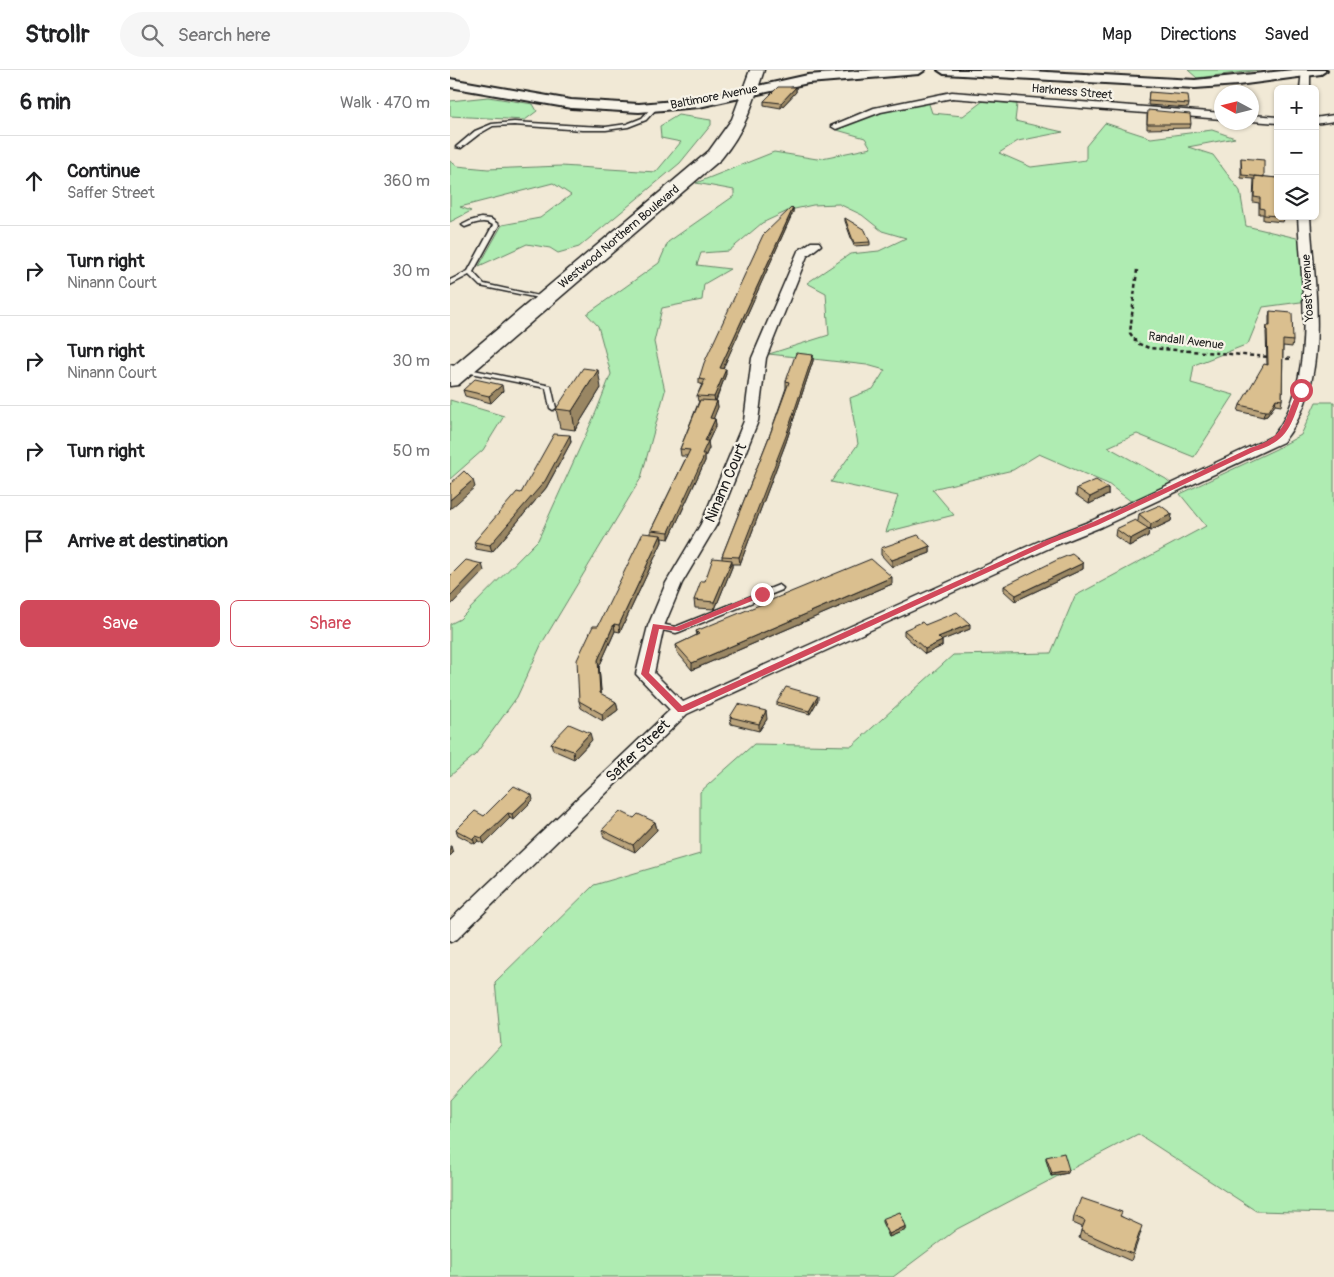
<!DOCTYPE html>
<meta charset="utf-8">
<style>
:root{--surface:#fff;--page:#f6f6f6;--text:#202124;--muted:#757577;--line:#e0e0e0;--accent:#d1495b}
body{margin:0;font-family:Pangolin,sans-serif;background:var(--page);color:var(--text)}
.controls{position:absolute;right:15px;top:15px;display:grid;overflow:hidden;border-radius:8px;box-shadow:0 1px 4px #0004}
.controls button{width:45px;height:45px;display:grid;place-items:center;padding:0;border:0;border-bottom:1px solid var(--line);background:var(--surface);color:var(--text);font:25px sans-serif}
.compass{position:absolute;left:764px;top:15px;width:45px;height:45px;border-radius:50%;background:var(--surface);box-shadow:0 1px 4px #0004;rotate:277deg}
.stop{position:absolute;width:15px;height:15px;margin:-11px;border:4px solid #d1495b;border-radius:50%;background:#fff}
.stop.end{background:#d1495b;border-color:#fff;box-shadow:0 1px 5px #0008}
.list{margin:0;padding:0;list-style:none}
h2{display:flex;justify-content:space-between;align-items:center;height:65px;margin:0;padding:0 20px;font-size:21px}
h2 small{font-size:16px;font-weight:400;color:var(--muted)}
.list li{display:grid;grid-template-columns:32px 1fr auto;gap:15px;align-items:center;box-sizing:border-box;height:90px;padding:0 20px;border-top:1px solid var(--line)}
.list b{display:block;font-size:19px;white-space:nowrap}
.list p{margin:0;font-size:16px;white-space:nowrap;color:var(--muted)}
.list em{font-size:16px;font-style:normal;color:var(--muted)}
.actions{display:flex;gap:10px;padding:15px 20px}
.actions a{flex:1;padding:11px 0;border:1px solid var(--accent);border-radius:8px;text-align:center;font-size:18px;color:var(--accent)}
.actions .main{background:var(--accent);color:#fff}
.icon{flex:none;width:28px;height:28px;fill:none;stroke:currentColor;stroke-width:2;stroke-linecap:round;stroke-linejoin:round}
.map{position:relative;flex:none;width:884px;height:1207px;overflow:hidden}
header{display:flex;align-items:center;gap:30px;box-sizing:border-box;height:70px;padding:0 25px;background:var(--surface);border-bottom:1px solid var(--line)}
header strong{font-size:24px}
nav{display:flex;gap:28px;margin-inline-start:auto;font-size:18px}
.search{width:350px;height:45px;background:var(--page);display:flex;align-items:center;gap:12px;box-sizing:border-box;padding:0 18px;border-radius:28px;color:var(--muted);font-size:19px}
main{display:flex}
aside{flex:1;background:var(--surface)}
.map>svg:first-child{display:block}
.green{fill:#afecb2;stroke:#668467}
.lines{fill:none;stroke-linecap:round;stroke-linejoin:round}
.service-casing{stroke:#1c1c1c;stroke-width:3}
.minor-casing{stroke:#1c1c1c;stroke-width:3}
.tertiary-casing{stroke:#1c1c1c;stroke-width:4}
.primary-casing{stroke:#1c1c1c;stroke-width:3}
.path{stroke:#1c1c1c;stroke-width:2.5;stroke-dasharray:4 3;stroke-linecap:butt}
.service{fill:#f7f3e8;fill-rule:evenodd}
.minor{fill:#f7f3e8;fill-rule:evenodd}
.tertiary{fill:#f7f3e8;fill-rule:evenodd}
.primary{fill:#f7f3e8;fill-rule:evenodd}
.wall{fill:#bba47b;stroke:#1c1c1c}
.shaded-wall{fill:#998664;stroke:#1c1c1c}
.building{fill:#dabf8f;stroke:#1c1c1c}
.route{fill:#d1495b}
.labels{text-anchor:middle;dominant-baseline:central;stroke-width:4.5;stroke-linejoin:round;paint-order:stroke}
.far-street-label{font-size:12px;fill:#1c1c1c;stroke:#f7f3e8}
.street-label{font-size:15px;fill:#1c1c1c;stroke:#f7f3e8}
</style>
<header>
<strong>Strollr</strong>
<div class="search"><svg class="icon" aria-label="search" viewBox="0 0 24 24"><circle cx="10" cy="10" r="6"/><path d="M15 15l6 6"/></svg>Search here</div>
<nav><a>Map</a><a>Directions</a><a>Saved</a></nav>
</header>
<main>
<aside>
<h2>6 min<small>Walk · 470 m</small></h2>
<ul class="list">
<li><svg class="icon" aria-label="ahead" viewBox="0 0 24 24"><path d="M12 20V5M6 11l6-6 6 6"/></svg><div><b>Continue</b><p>Saffer Street</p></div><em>360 m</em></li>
<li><svg class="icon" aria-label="right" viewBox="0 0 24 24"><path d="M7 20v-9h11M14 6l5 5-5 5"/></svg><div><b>Turn right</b><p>Ninann Court</p></div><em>30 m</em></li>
<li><svg class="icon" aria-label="right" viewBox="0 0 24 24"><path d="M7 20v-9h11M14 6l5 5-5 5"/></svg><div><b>Turn right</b><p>Ninann Court</p></div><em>30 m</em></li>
<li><svg class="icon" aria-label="right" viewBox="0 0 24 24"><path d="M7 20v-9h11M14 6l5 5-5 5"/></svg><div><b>Turn right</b></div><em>50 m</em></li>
<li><svg class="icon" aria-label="arrive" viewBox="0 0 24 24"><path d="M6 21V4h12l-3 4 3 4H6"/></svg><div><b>Arrive at destination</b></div></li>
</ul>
<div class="actions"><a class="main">Save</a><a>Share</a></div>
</aside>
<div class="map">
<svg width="884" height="1207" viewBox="0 0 884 1207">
<rect width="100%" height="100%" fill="#f1e9d6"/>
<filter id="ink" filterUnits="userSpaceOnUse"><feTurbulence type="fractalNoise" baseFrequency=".02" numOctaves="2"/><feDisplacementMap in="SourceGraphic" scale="10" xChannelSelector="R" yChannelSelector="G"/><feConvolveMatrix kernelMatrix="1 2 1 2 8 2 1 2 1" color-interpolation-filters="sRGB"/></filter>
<g filter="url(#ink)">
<path class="green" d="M738 0H810L747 8Z
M38 27 83 34 87 41 75 50 0 46V31Z
M477 28 482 43 513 46 533 31 567 34 565 51 613 62 568 71 549 83 581 97 636 90V76L655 53 701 68 762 60 785 68 738 77 763 85 790 121 796 156 855 170 858 231 813 237 798 274 744 295 741 313 784 325 744 387 687 364 658 377 716 409 725 417 686 435 658 414 589 384 563 400 482 419 504 445 436 462 448 426 381 412 408 374 400 328 423 319 435 300 417 295 319 284 379 265 376 223 357 213 400 184 429 181 456 168 432 161 412 145 389 134 363 135 340 140 312 153 279 181 251 183 247 195 280 199 254 214 252 230 212 238 204 272 215 321 191 408 92 573 67 627 25 685 0 706V554L10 549 88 470 146 342 161 304 148 256 137 244 209 193 218 172 284 126V120L246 113 324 82 367 89 421 78 415 68 387 60 386 56 428 40Z
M228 45 261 50V55L230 93 129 177 108 183 100 178 77 174 29 196 52 155 90 148 121 125 103 113 10 137 21 141 0 152V91L7 96 38 99 111 96 206 102 231 72 211 68 210 56Z
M0 330 54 346 33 380 0 409Z
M866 332H884V1143L806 1141 688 1064 507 1159 443 1207H0V1030L51 975 45 912 144 815 250 784V722L304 674 402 676 503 585 601 583 625 526 756 456 730 424 826 379 851 365Z"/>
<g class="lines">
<defs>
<path id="service" d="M202 37 207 38 196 50 178 57 156 60H132L64 55 43 56 29 64 11 78 6 77 25 61 42 54 64 52 132 56 156 57 177 54 192 48Z
M31 148 41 149 49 155 23 202 34 214 98 228V230L30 216 19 205 0 215V210L18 201 43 155C34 149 25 153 15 157L12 155 20 151Z
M0 295 101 316 106 338 103 340 100 338 96 318 0 299Z
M329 515 333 518 332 520 229 562 226 563 203 558 202 556 206 553 225 557Z"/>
<path id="minor" d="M852 0 860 2V19H850Z
M502 22 772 43V49L502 28 431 42 386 59 381 56 424 38Z
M802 45 828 47V53L802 51Z
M884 45V51L865 54V48Z
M848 146H860C864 219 883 311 833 372L651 457 606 475 237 644 7 869 0 872V850L220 640 186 604 198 556 216 513 251 454 294 351 302 288 348 181 361 172H369L371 175 357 186 316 288 308 351 267 454 232 513 214 556 204 603 233 632 594 469 641 451 823 366C868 311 851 212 848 146Z"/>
<path id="tertiary" d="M424 0H475L469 4 358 13 249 37 189 42 121 38 0 17V9L121 30 189 34 249 29 358 5Z
M488 0H560L745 10 843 0H877L871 4 788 15 745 18 494 4Z"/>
<path id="primary" d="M300 0H314C303 34 295 60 271 89L8 315 0 316V299L259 81 282 49Z"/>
</defs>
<use href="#service" class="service-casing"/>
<use href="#minor" class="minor-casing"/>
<use href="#tertiary" class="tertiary-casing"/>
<use href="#primary" class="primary-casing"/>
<path class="path" d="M687 200 680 263 687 273 699 278 821 287
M829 288 843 289"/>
<use href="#service" class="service"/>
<use href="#minor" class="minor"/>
<use href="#tertiary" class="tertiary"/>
<use href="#primary" class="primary"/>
</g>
<path class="wall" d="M346 17V22L331 38 314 35V31Z
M699 22 739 34 738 38 698 35Z
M697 45 741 54 740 58 697 59Z
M791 88 814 107 828 108V146H835L833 152 813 150V144H809V133L803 132 804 109 791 108Z
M343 138V142L273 298 276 304 266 331H267L268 337 263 348 265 349 266 355 258 372 259 378 255 387V391L219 469 212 468V472L170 562 165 561 149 597 151 624 166 632 168 640 153 651 131 638 129 631 148 556 201 464V460L237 386H231L230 379 249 331H248L247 326 252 314H249V309Z
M395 148 420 172V175L404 176 395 151Z
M820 241 843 271 842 277 833 276 832 330 831 336 825 335 817 346 813 347 788 341 790 335 817 295 816 262 817 256H819V247Z
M363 285V291L336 372 290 494H282V497L265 539 245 538 244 530 255 511 272 489V486L319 367 336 318V311Z
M151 318 125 360 110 358 106 339Z
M13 320 53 321 41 333 15 326Z
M120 365 121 372 96 418 42 482 26 479 24 472 71 423Z
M627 418H658V425L639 434 626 425Z
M689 444H722L721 451 700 461 699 459 698 466 679 476 665 466 666 459 688 451Z
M480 476V483L442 497 431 485V478Z
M633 493V499L565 531 554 521V516Z
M442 514 242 600 227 582 226 575 247 565 246 561Z
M475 555 520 559 492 570V576L475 584 454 565V560Z
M368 630 360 644 327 635V632Z
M280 647 317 649 309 661 281 654Z
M142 670 124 689 103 680 101 673Z
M83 730 63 750 60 748 34 774 28 771 25 774 8 765 6 760 34 746Z
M184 748 205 752 207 760 185 782 154 767 152 760Z
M596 1087 618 1103 601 1106 596 1090Z
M624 1146H671L691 1162 681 1191 629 1168 632 1157 623 1153Z
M432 1149 456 1156V1160L439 1167 432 1152Z"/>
<path class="shaded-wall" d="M346 17V22L331 38V33Z
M343 138V142L271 303 270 298Z
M363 285V291L336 372 290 494 289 487Z
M276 299V304L265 332 264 327Z
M148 300 151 318 125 360 122 341Z
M52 315 53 321 41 333 39 326Z
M826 329 825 335 817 346 813 347 815 341Z
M267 331 268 337 261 355 260 348Z
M265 349 266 355 258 372 259 378 255 387V391L219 469V462L252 384 255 371Z
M120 365 121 372 96 418 42 482 40 475Z
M23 410 25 417 0 439V430Z
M658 418V425L639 434 640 427Z
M722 444 721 451 700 461 701 454Z
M699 459 698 466 679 476 680 469Z
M211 465 212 472 170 562 169 555Z
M480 476V483L442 497V490Z
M282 490V497L265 539 264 532Z
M633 493V499L565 531 566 525Z
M32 494 34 501 0 536V527Z
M442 507V514L242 600V593Z
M164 554 165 561 149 597 152 630 150 623 148 590Z
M520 554V559L488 572V567Z
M492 571V576L475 584V579Z
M368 626V630L360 644 359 641Z
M166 632 168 640 153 651 152 644Z
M316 641 317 649 309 661V654Z
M140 663 142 670 124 689 123 681Z
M82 725 83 730 63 750 62 744Z
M58 743 60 748 34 774 32 768Z
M205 752 207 760 185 782 183 775Z
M26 766 28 771 25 774 23 769Z
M0 776H1L3 783 0 786Z
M619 1100 618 1103 601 1106 602 1103Z
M456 1156V1160L439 1167V1164Z"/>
<path class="building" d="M328 17H346L331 33 314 31Z
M699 22 738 25 739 34 698 31Z
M698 40 740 44 741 54H697Z
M791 88 814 90V107L792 105Z
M805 106 828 108V146L814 145V139L810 138V128L804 127Z
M342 137 343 138 270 298 276 299 264 327 247 326 255 310 249 309 254 293 313 165Z
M395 148 415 160 420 172 404 173Z
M820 241 842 243 843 271 833 270 832 330 826 329 819 341H815L790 335 814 294 818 295 817 256H820Z
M346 283 363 285 336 366 289 487 272 486 319 367 339 312 336 311Z
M133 298 148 300 122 341 106 339Z
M25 309 52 315 39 326 13 320Z
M250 330 267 331 260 348 265 349 255 371H258L252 384H255L219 462 201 460 240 380 230 379Z
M104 364 120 365 95 411 40 475 24 472 67 422 71 423Z
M14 401 23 410 0 430V414Z
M646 410 658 418 640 427 627 418Z
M710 435 722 444 701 454 689 444Z
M685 450 699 459 680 469 666 459Z
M193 463 211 465 169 555 164 554 148 590 150 623 166 632 152 644 129 631 127 590 143 556H148Z
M468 465 480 476 442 490 431 478Z
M622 484 633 493 566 525 554 516 607 490Z
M263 488 282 490 264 532 244 530 251 511H255Z
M421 489 442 507 242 593 226 575 249 564 246 561Z
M16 490 32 494 0 527V506Z
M507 542 520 554 488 567 492 571 475 579 454 560 472 552 475 555Z
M336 617 368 626 359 641 327 632Z
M288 634 316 641 309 654 280 647Z
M119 654 140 663 123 681 101 673Z
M64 716 82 725 62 744 58 743 32 768 26 766 23 769 6 760 25 741 34 746Z
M170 741 184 748 188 744 205 752 183 775 152 760Z
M614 1083 619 1100 602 1103 596 1087Z
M631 1128 672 1142 670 1146 692 1156 682 1184 631 1161 635 1151 624 1146Z
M450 1142 456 1156 439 1164 432 1149Z"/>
</g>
<path class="route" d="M849 319 854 320C841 353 841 370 805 381L648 455 602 473 234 642H228L191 604 203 554 226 557 309 523H314V526L229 561 209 559 199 603 232 636 597 470 643 452 800 378C839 366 832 351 849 319Z"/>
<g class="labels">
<g class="far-street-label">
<text transform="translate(622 22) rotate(5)">Harkness Street</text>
<text transform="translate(264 27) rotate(-11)">Baltimore Avenue</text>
<text transform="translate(169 167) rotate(-40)">Westwood Northern Boulevard</text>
<text transform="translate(858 218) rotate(-93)">Yoast Avenue</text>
<text transform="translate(736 271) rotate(7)">Randall Avenue</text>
</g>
<g class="street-label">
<text transform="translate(276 413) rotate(-67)">Ninann Court</text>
<text transform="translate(188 681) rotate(-44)">Saffer Street</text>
</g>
</g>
</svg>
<div class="controls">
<button>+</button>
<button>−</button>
<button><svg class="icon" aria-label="layers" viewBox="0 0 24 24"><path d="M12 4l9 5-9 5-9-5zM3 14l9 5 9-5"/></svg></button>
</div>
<svg class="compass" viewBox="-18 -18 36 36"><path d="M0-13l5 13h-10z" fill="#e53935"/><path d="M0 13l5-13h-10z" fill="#757577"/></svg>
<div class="stop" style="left:851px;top:320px"></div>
<div class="stop end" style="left:312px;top:524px"></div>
</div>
</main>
